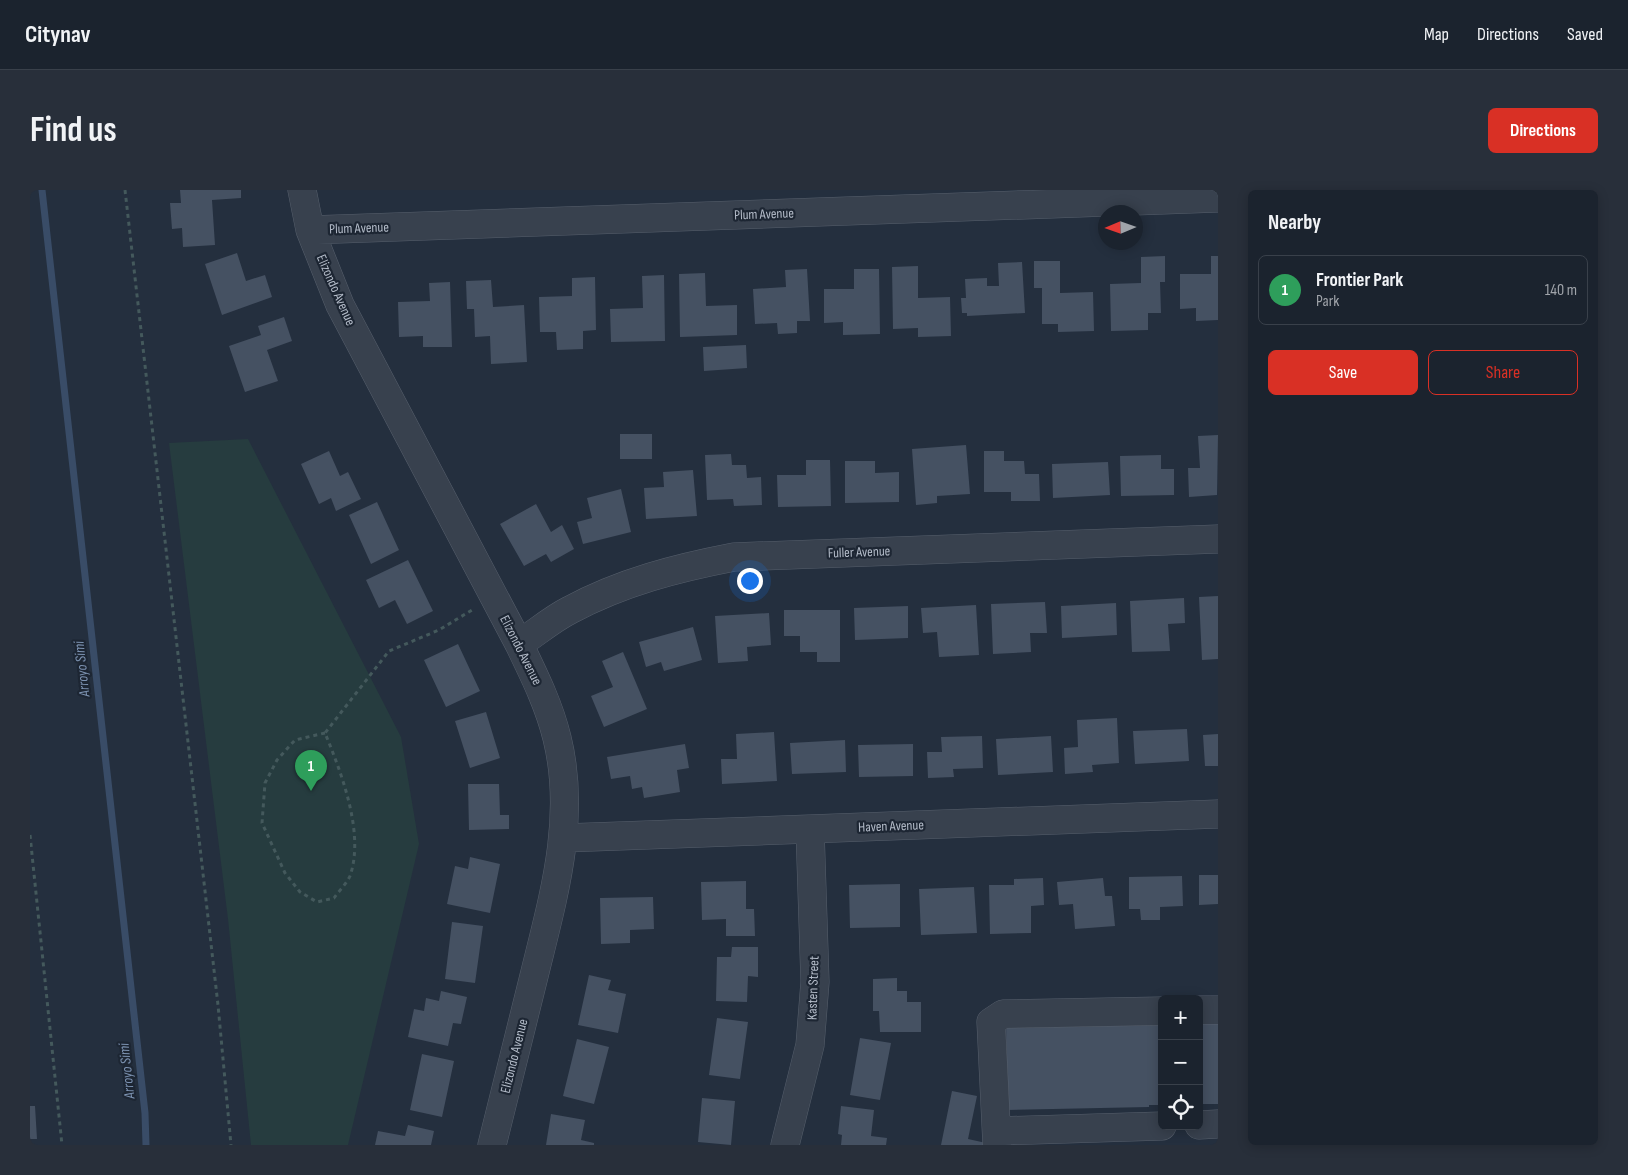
<!DOCTYPE html>
<meta charset="utf-8">
<style>
:root{--surface:#1b232e;--page:#282f3a;--text:#f1f3f6;--muted:#a0a4aa;--line:#39404a;--accent:#d93025}
body{margin:0;font-family:"Sofia Sans Condensed",sans-serif;background:var(--page);color:var(--text)}
.controls{position:absolute;right:15px;bottom:15px;display:grid;overflow:hidden;border-radius:8px;box-shadow:0 2px 12px #0003}
.controls button{width:45px;height:45px;display:grid;place-items:center;padding:0;border:0;border-bottom:1px solid var(--line);background:var(--surface);color:var(--text);font:25px sans-serif}
.compass{position:absolute;left:1068px;top:15px;width:45px;height:45px;border-radius:50%;background:var(--surface);box-shadow:0 2px 12px #0003;rotate:268deg}
.you{position:absolute;left:719px;top:390px;width:18px;height:18px;margin:-12px;border:4px solid #fff;border-radius:50%;background:#1a73e8;box-shadow:0 0 0 8px #1a73e833}
.badge{display:grid;place-items:center;width:32px;height:32px;border-radius:50%;background:var(--accent);color:#fff;font-size:16px;font-weight:700}
.pin{position:absolute;translate:-50% -41px;filter:drop-shadow(0 1px 2px #0008)}
.pin::after{content:'';position:absolute;top:26px;width:18px;height:15px;background:inherit;clip-path:polygon(0 0,100% 0,50% 100%)}
.list{margin:0;padding:0;list-style:none}
h2{display:flex;justify-content:space-between;align-items:center;height:65px;margin:0;padding:0 20px;font-size:21px}
h2 small{font-size:16px;font-weight:400;color:var(--muted)}
.list li{display:grid;grid-template-columns:32px 1fr auto;gap:15px;align-items:center;box-sizing:border-box;height:70px;margin:0 10px 10px;padding:0 10px;border:1px solid var(--line);border-radius:8px}
.list b{display:block;font-size:19px;white-space:nowrap}
.list p{margin:0;font-size:16px;white-space:nowrap;color:var(--muted)}
.list em{font-size:16px;font-style:normal;color:var(--muted)}
.actions{display:flex;gap:10px;padding:15px 20px}
.actions a{flex:1;padding:11px 0;border:1px solid var(--accent);border-radius:8px;text-align:center;font-size:18px;color:var(--accent)}
.actions .main{background:var(--accent);color:#fff}
.icon{flex:none;width:28px;height:28px;fill:none;stroke:currentColor;stroke-width:2;stroke-linecap:round;stroke-linejoin:round}
.map{position:relative;flex:none;width:1188px;height:955px;overflow:hidden;border-radius:8px}
header{display:flex;align-items:center;gap:30px;box-sizing:border-box;height:70px;padding:0 25px;background:var(--surface);border-bottom:1px solid var(--line)}
header strong{font-size:24px}
nav{display:flex;gap:28px;margin-inline-start:auto;font-size:18px}
.intro{display:flex;align-items:center;justify-content:space-between;box-sizing:border-box;height:120px;padding:0 30px}
h1{margin:0;font-size:35px}
.button{padding:12px 22px;border-radius:8px;background:var(--accent);color:#fff;font-size:18px;font-weight:700}
main{display:flex;gap:30px;padding:0 30px}
aside{flex:1;background:var(--surface);border-radius:8px;box-shadow:0 2px 12px #0003}
.map>svg:first-child{display:block}
.green{fill:#263c3f}
.lines{fill:none;stroke-linecap:round;stroke-linejoin:round}
.stream{stroke:#394c67;stroke-width:7}
.building{fill:#455162}
.minor-casing{stroke:#565f6c;stroke-width:29}
.path{stroke:#44595c;stroke-width:3;stroke-dasharray:4 4;stroke-linecap:butt}
.minor{stroke:#38414e;stroke-width:28}
.labels{text-anchor:middle;dominant-baseline:central;stroke-width:4.5;stroke-linejoin:round;paint-order:stroke}
.street-label{font-size:14px;fill:#b4bcc9;stroke:#1d2633}
.water-label{font-size:15px;font-style:italic;fill:#7c92b1;stroke:#1d2633}
</style>
<header>
<strong>Citynav</strong>
<nav><a>Map</a><a>Directions</a><a>Saved</a></nav>
</header>
<div class="intro"><h1>Find us</h1><a class="button">Directions</a></div>
<main>
<div class="map">
<svg width="1188" height="955" viewBox="0 0 1188 955">
<rect width="100%" height="100%" fill="#242f3e"/>
<path class="green" d="M218 249 371 547 389 654 318 955H221L198 729 139 253Z"/>
<g class="lines">
<path class="stream" d="M12 0 115 923 116 955"/>
</g>
<path class="building" d="M150 0H211V8L182 10 185 55 153 57 152 38 142 39 140 13H151Z
M207 63 216 91 235 85 242 107 192 125 175 74Z
M1135 66V92H1130L1131 123H1118V140L1081 141 1080 94 1111 93V67Z
M1181 66H1188V130L1166 131V118L1150 119V84H1181Z
M1004 71H1030V103L1063 102 1064 141 1028 142V134H1012V98H1004Z
M992 72 995 123 937 126V123H932L931 108H936L935 89 957 88V96H969L968 73Z
M888 76V108L920 107 921 146 888 147V138L863 139 862 77Z
M777 79 780 131H767V143L748 144 747 133 725 134 723 99 756 97 755 80Z
M824 79H849L850 144 813 145V132L794 133V99H824Z
M675 83 676 116 707 115V145L650 147 649 84Z
M634 85 635 151 581 152 580 119 613 118 612 86Z
M565 87 566 140 553 141V159L527 160 526 142H510L509 107 542 106V88Z
M461 90 463 117 494 115 497 172 461 174 460 146 445 147 444 119H437L436 91Z
M420 92 422 157H393V146L369 147 368 112 400 111 399 93Z
M254 127 262 151 237 160 248 191 215 202 199 156 231 145 228 136Z
M716 155 717 178 674 181 673 157Z
M590 244H622V269H590Z
M1188 245 1187 305 1159 307 1158 278H1170L1168 246Z
M936 255 940 304 907 306V313L886 315 882 259Z
M299 261 310 286 318 282 331 309 306 321 301 308 289 314 271 274Z
M954 261H974V271H994L995 284H1009L1010 311H981V302H954Z
M701 264 702 275H716L717 288 731 287 732 315 704 316 703 309 677 310 675 265Z
M1131 265V279H1144V305L1091 306 1090 266Z
M776 270H800L801 316 748 317 747 285H776Z
M815 271H845V283L869 282V312L815 313Z
M1078 272 1080 305 1023 308 1022 274Z
M663 280 667 326 616 329 614 298 634 297 633 282Z
M591 299 601 342 553 354 547 332 562 328 557 308Z
M347 312 369 360 341 374 319 325Z
M506 314 521 342 532 335 544 359 521 372 516 364 494 376 470 334Z
M378 370 403 421 377 434 365 410 349 418 336 390Z
M1188 406V469L1172 470 1169 407Z
M1154 408 1155 433 1138 434 1140 461 1102 462 1100 411Z
M1015 412 1017 443H1000L1001 462 963 464 961 414Z
M1086 413 1087 445 1032 448 1031 416Z
M946 415 949 465 909 467 907 442 893 443 891 418Z
M878 416V448L825 450 824 418Z
M754 420H810V472H787V462H770V446H754Z
M739 423 741 455 717 457 718 471 688 473 685 426Z
M663 437 672 470 634 481 631 472 616 477 609 452Z
M428 454 450 501 416 517 394 470Z
M593 462 617 519 574 537 561 506 583 497 572 471Z
M456 522 470 568 440 578 425 531Z
M1087 528 1089 573 1062 575 1063 582 1035 584 1034 558 1048 557 1047 530Z
M1157 539 1159 571 1105 574 1103 541Z
M744 542 747 591 692 594 691 569H707L706 544Z
M1188 544V576H1175L1173 545Z
M952 546 953 578 923 579 924 587 898 588 897 562H912L911 547Z
M1021 546 1023 582 968 585 966 549Z
M815 550 816 582 762 584 760 553Z
M655 554 659 578 647 580 650 602 614 608 612 597 602 599 600 586 581 589 577 567Z
M883 554V586L829 587 828 555Z
M438 594H469L470 625H479V639L439 640Z
M440 667 470 674 460 723 417 714 425 676 438 679Z
M1169 685H1188V714L1169 715Z
M1152 686 1153 716 1130 717V730H1111L1110 719H1099V687Z
M1013 688 1014 715 1001 716V743L960 744 959 695H984V689Z
M1073 688 1075 706H1082L1085 736 1045 739 1043 714 1029 715 1027 692Z
M716 691V719H724L725 746H696V729L672 730 671 692Z
M870 694V737L820 738 819 695Z
M944 697 947 743 891 745 889 699Z
M623 707 624 739 600 740V753L571 754 570 708Z
M422 732 453 736 445 793 415 789Z
M702 757H728V787L718 786 717 812 686 811 687 767H701Z
M559 785 581 790 578 800 596 804 588 843 548 835Z
M867 788V801H877V812H891V842H850L849 821H843V789Z
M411 801 437 807 431 834 423 833 418 856 378 847 384 819 394 821 396 808 409 811Z
M1169 824H1188V914H1169Z
M1132 825V915H1119V917L977 920 976 826Z
M687 828 718 832 710 889 679 885Z
M830 848 861 853 850 910 820 905Z
M547 849 579 857 564 914 533 906Z
M392 864 424 871 412 927 380 920Z
M922 901 947 906 938 949 956 953V955H911Z
M672 908 705 911 701 955 668 952Z
M0 916H5L7 949H0Z
M811 916 844 920 841 946 857 948 856 955H811L812 945 808 944Z
M521 924 555 930 551 950 564 953V955H516Z
M378 935 404 941 401 955H345L348 941 375 946Z"/>
<g class="lines">
<defs>
<path id="minor" d="M272 0 280 40 310 115 489 454C504 485 519 515 527 548 547 629 523 708 504 786 490 843 476 899 462 955
M280 40 1188 8
M489 454C506 443 522 429 540 420 592 392 647 378 704 367L1188 349
M534 648 1188 624
M1169 820H1188
M1169 935 1188 934
M967 941 1132 936
M755 955 780 855 785 792 780 639
M967 955 961 832 973 824 1132 821"/>
</defs>
<use href="#minor" class="minor-casing"/>
<path class="path" d="M95 0 188 815 201 955
M295 543 265 550 247 570 235 593 232 633 255 683 270 702 287 712 304 708C309 701 317 693 320 686 335 643 311 582 295 543L359 461 409 440 442 420
M0 645 32 955"/>
<use href="#minor" class="minor"/>
</g>
<g class="labels">
<g class="street-label">
<text transform="translate(734 24) rotate(-2)">Plum Avenue</text>
<text transform="translate(329 38) rotate(-2)">Plum Avenue</text>
<text transform="translate(306 100) rotate(66)">Elizondo Avenue</text>
<text transform="translate(829 362) rotate(-2)">Fuller Avenue</text>
<text transform="translate(491 460) rotate(63)">Elizondo Avenue</text>
<text transform="translate(861 636) rotate(-2)">Haven Avenue</text>
<text transform="translate(783 798) rotate(-88)">Kasten Street</text>
<text transform="translate(484 866) rotate(-76)">Elizondo Avenue</text>
</g>
<g class="water-label">
<text transform="translate(52 479) rotate(-96)">Arroyo Simi</text>
<text transform="translate(97 881) rotate(-96)">Arroyo Simi</text>
</g>
</g>
</svg>
<div class="controls">
<button>+</button>
<button>−</button>
<button><svg class="icon" aria-label="locate" viewBox="0 0 24 24"><circle cx="12" cy="12" r="6"/><path d="M12 2v4M12 18v4M2 12h4M18 12h4"/></svg></button>
</div>
<svg class="compass" viewBox="-18 -18 36 36"><path d="M0-13l5 13h-10z" fill="#e53935"/><path d="M0 13l5-13h-10z" fill="#a0a4aa"/></svg>
<div class="you"></div>
<div class="pin badge" style="left:281px;top:601px;background:#2e9e5b">1</div>
</div>
<aside>
<h2>Nearby<small></small></h2>
<ul class="list">
<li><span class="badge" style="background:#2e9e5b">1</span><div><b>Frontier Park</b><p>Park</p></div><em>140 m</em></li>
</ul>
<div class="actions"><a class="main">Save</a><a>Share</a></div>
</aside>
</main>
